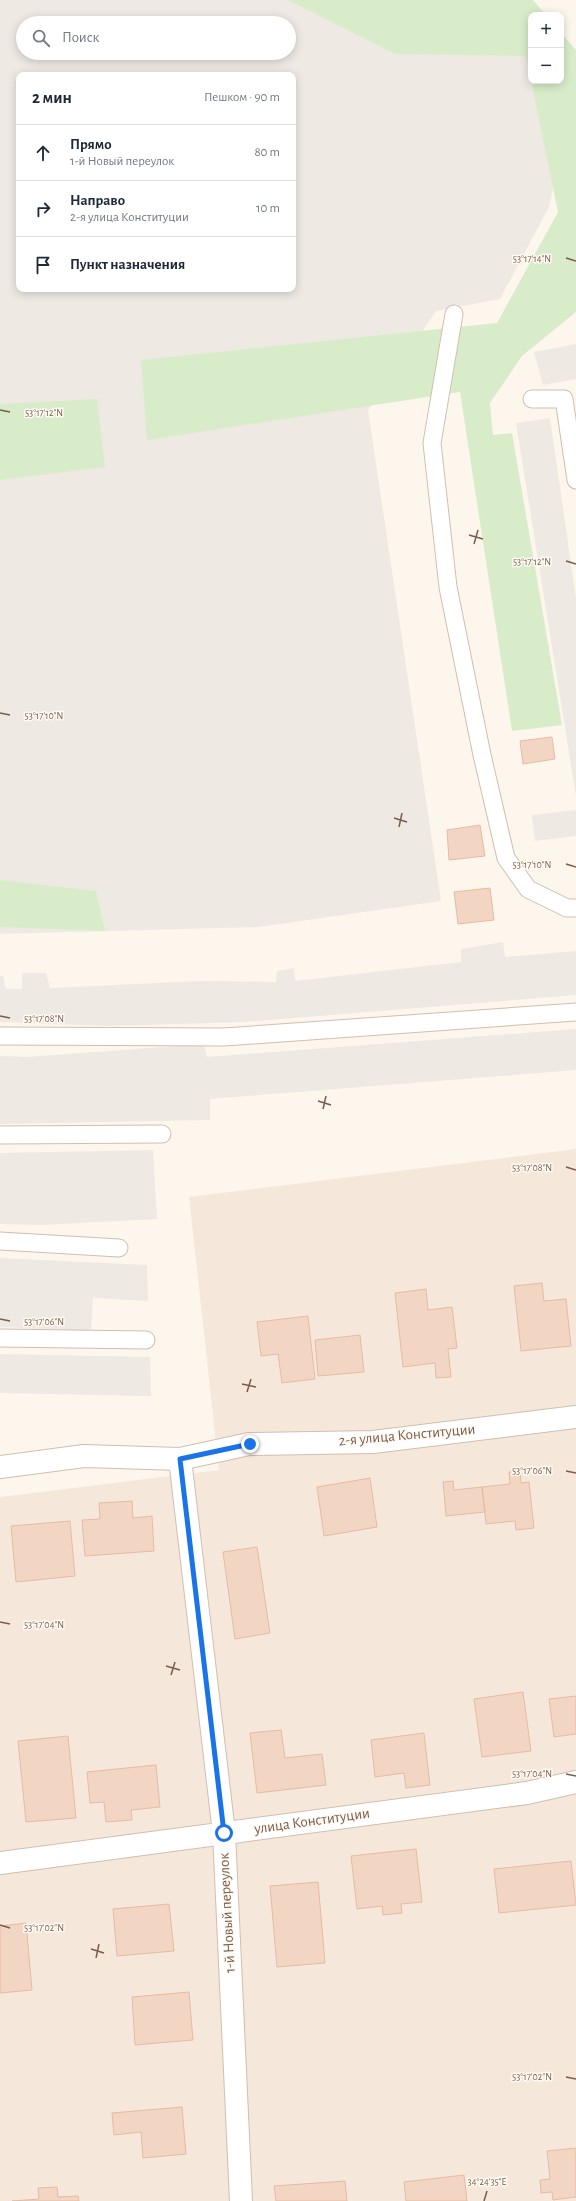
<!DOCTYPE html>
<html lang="ru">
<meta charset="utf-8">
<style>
:root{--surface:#fff;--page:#f2f2f3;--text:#1f2937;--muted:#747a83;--line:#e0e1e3}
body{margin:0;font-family:"Alegreya Sans",sans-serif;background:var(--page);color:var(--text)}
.controls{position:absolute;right:12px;top:12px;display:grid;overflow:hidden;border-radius:8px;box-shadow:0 2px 10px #0003}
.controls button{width:36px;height:36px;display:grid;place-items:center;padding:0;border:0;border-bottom:1px solid var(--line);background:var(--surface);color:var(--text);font:20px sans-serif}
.stop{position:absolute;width:12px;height:12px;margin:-9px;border:3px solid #1a73e8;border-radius:50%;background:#fff}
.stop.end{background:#1a73e8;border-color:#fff;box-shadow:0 1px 4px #0008}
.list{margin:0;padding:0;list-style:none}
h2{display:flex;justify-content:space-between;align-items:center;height:52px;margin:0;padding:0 16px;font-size:17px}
h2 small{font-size:13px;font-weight:400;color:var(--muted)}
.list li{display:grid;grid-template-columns:26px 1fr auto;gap:12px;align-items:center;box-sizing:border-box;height:56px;padding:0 16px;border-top:1px solid var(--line)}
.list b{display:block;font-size:15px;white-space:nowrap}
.list p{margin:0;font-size:13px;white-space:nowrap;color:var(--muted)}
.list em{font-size:13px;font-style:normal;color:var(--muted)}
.icon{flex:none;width:22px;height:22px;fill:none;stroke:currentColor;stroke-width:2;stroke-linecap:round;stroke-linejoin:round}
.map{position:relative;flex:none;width:576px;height:2201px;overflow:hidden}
.search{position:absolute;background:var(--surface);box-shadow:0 2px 10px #0003;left:16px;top:16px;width:280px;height:44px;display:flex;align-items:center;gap:10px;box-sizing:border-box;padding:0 14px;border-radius:22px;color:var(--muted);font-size:15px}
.panel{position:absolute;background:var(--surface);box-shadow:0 2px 10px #0003;left:16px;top:72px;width:280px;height:220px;border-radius:8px}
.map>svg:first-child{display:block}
.residential{fill:#f5e8da}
.industrial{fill:#efe9e4;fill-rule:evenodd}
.green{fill:#d8ecc9}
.building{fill:#f3d5c3;stroke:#e6bba3}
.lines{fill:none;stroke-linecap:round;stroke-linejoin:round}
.service-casing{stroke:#d1beb0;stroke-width:19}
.minor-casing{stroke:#d1beb0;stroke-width:24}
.service{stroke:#fff;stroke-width:17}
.minor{stroke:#fff;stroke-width:22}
.route{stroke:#1a73e8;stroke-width:5}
.ticks{fill:none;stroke:#7a5c4d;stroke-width:1.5}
.labels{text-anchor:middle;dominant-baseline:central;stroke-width:3;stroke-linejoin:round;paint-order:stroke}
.street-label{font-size:15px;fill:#7a5c4d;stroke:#fffaf3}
.ticks-label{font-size:10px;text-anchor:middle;fill:#7a5c4d;stroke:#fffaf3;stroke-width:3;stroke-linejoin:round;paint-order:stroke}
</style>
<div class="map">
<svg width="576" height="2201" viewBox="0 0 576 2201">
<rect width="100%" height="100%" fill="#fdf6ec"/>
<path class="residential" d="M576 1149V2201H0V1497L219 1470 189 1197Z"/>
<path class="industrial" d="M0 0H505L531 36V81H561L573 94 549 207 500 299 436 311 368 410 441 901 259 927 0 934ZM23 23H289V53H23ZM19 75H293V289H19Z
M576 344V379L543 385 534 352Z
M550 418 576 598V796L516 423Z
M576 810V836L535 841 532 815Z
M503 942 505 957 576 951V995L245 1022 108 1026 0 1022V976H3L6 989H22V973H46L50 988 200 981 276 982 277 971 294 968 295 981 461 962V949Z
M576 1029V1070L210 1099V1120L0 1124V1056L27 1057 204 1044 207 1057Z
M153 1150 157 1219 43 1225 0 1224V1153Z
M0 1258 147 1265 148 1301 93 1298 91 1331 0 1327Z
M0 1354 150 1357 151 1396 0 1393Z"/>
<path class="green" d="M288 0H533L546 15H531V79L526 56 395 54Z
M561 33 576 50V312L522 356 490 403 493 435 512 433 562 725 512 731 460 392 147 440 141 360 497 323 558 212 531 81H561Z
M97 399 105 467 0 480V404Z
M0 880 96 891 105 931 0 927Z"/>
<path class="building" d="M552 737 555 759 523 764 520 741Z
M480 825 485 856 449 860 447 830Z
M490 888 494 920 458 924 454 892Z
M542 1283 544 1301 566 1299 571 1346 521 1351 514 1286Z
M426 1289 428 1310 452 1307 457 1348 448 1349 451 1377 436 1378 435 1363 403 1367 395 1293Z
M308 1316 315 1379 282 1383 278 1354 261 1356 257 1322Z
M360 1335 364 1372 318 1376 315 1340Z
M520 1471 521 1483 529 1482 534 1528 516 1530 515 1521 486 1524 482 1487 510 1484 509 1472Z
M370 1478 377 1527 324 1536 317 1487Z
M453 1481 454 1490 482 1487 485 1512 446 1516 443 1482Z
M132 1501 133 1518 152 1516 154 1551 85 1556 82 1520 100 1519 99 1503Z
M70 1521 75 1576 16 1582 11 1526Z
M257 1547 270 1633 235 1639 223 1552Z
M523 1692 531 1751 482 1757 474 1699Z
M576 1696V1734L554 1737 549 1699Z
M281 1730 285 1758 322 1754 326 1785 257 1793 250 1733Z
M424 1733 430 1785 406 1788 404 1773 375 1777 371 1740Z
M68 1736 76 1818 26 1822 18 1741Z
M156 1765 160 1807 131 1810 132 1820 106 1822 104 1802 90 1803 87 1772Z
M416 1849 422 1902 401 1904 402 1913 383 1915 382 1906 357 1909 351 1856Z
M571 1861 576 1905 499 1913 494 1869Z
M318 1882 325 1963 277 1967 270 1886Z
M169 1904 174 1951 117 1956 113 1909Z
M26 1923 32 1990 0 1993V1926Z
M189 1992 193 2040 135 2045 132 1997Z
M182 2107 186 2154 143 2158 141 2132 114 2135 112 2113Z
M576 2148V2197L553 2200 552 2192 541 2193 540 2180 550 2179 547 2151Z
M464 2175 467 2201H406L404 2182Z
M345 2181 347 2201H276L274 2186Z
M57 2187 58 2197 78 2196 79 2201H12L39 2199 38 2188Z"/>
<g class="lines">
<defs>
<path id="service" d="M454 314 432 443 448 587 482 755 506 858 528 889 567 908H576
M532 399H564L576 480
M0 1036 224 1037 576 1012
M0 1135 162 1134
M0 1241 119 1248
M0 1338 146 1340"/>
<path id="minor" d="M180 1459 224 1833 241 2201
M0 1467 84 1456 180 1459 249 1444 373 1442 576 1417
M0 1863 527 1793 576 1782"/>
</defs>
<use href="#service" class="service-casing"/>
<use href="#minor" class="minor-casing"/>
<use href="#service" class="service"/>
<use href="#minor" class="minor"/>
</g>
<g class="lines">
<path class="route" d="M224 1833 180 1459 250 1444"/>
</g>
<path class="ticks" d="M566 258 576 261M0 410 10 412M469 535 483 539M474 544 478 530M566 561 576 564M0 713 10 715M394 818 407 822M399 827 402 813M566 864 576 867M0 1016 10 1018M318 1101 331 1105M323 1109 326 1096M566 1167 576 1170M0 1319 10 1321M242 1384 256 1387M247 1392 251 1379M566 1471 576 1473M0 1622 10 1624M166 1666 180 1670M171 1675 175 1662M566 1774 576 1776M0 1925 10 1928M91 1949 104 1953M96 1958 99 1944M566 2077 576 2079M484 2201 487 2191"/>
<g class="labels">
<g class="street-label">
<text transform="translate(407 1435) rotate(-5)">2-я улица Конституции</text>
<text transform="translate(312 1821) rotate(-8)">улица Конституции</text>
<text transform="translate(227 1913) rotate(-93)">1-й Новый переулок</text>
</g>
</g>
<g class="ticks-label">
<text x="532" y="262">53°17'14"N</text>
<text x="44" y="416">53°17'12"N</text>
<text x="532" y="565">53°17'12"N</text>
<text x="44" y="719">53°17'10"N</text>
<text x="532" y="868">53°17'10"N</text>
<text x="44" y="1022">53°17'08"N</text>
<text x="532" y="1171">53°17'08"N</text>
<text x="44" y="1325">53°17'06"N</text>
<text x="532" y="1474">53°17'06"N</text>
<text x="44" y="1628">53°17'04"N</text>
<text x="532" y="1777">53°17'04"N</text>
<text x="44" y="1931">53°17'02"N</text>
<text x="532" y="2080">53°17'02"N</text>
<text x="487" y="2185">34°24'35"E</text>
</g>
</svg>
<div class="controls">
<button>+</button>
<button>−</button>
</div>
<div class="stop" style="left:224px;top:1833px"></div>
<div class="stop end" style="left:250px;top:1444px"></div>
<div class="search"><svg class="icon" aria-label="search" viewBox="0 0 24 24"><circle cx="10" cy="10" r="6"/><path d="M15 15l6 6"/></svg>Поиск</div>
<section class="panel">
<h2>2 мин<small>Пешком · 90 m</small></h2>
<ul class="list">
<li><svg class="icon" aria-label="ahead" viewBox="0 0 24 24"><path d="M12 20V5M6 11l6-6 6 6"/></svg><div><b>Прямо</b><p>1-й Новый переулок</p></div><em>80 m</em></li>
<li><svg class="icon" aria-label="right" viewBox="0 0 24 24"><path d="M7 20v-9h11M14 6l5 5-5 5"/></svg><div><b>Направо</b><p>2-я улица Конституции</p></div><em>10 m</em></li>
<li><svg class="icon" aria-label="arrive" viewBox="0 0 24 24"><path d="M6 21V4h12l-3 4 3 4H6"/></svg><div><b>Пункт назначения</b></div></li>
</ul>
</section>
</div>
